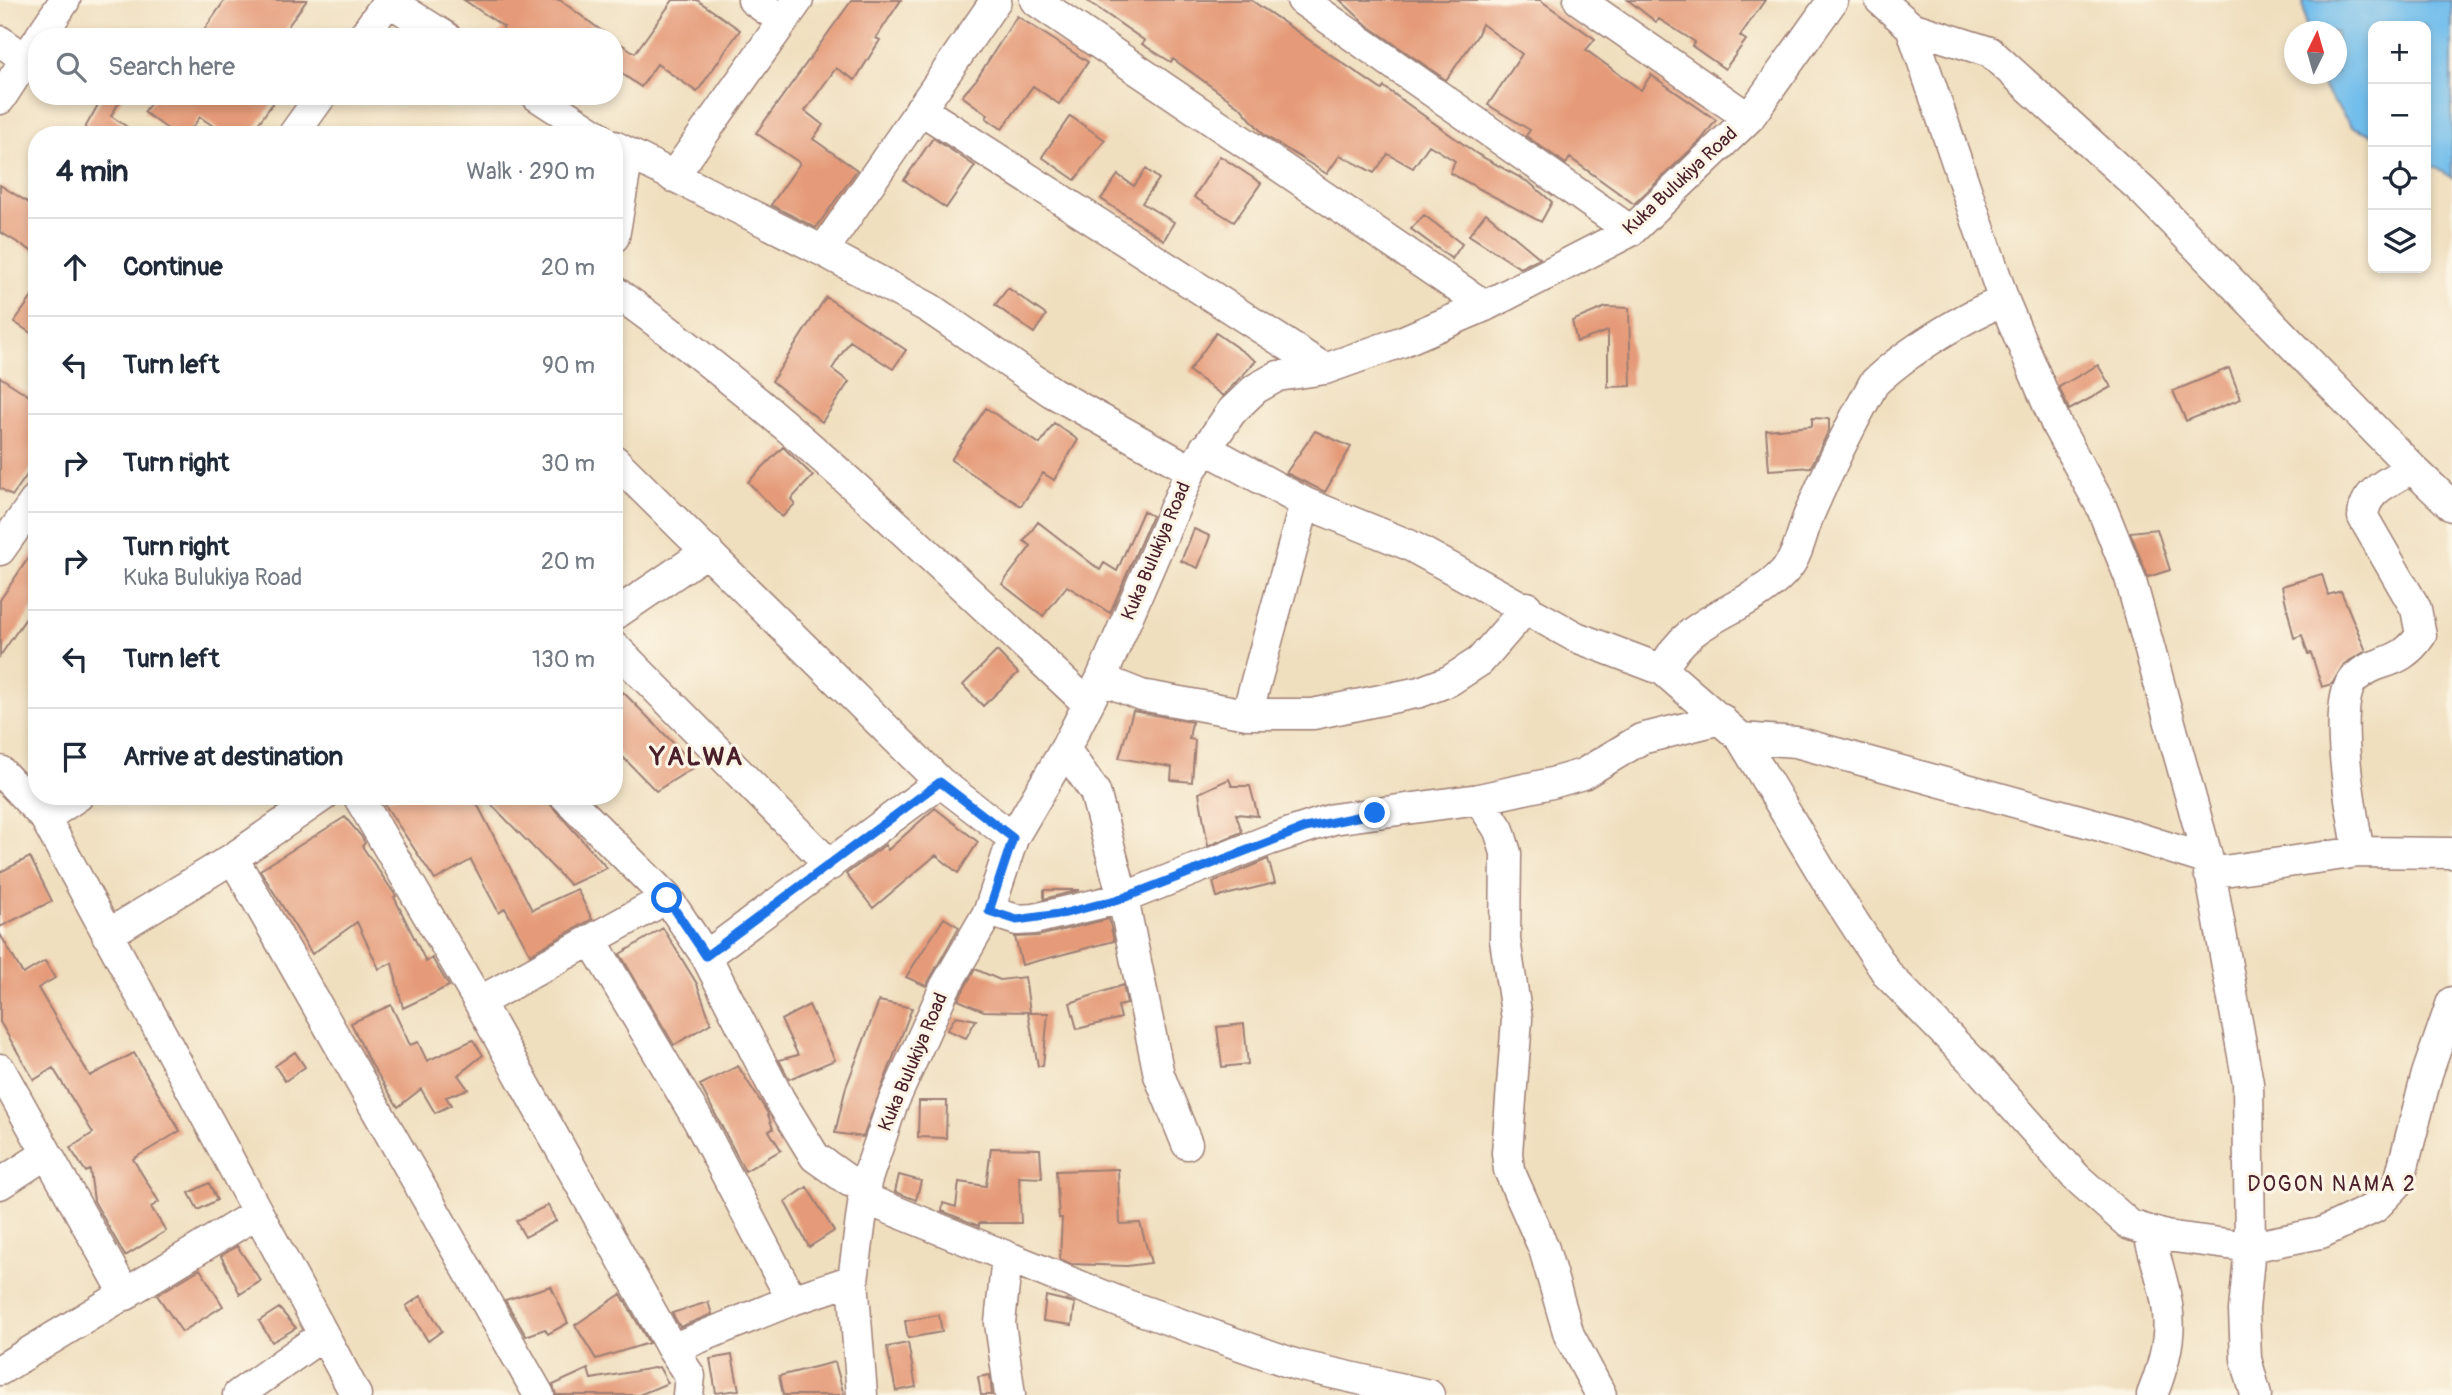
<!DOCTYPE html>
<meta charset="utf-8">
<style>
:root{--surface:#fff;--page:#f6f6f7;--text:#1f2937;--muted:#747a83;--line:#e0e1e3}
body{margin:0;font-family:Pangolin,sans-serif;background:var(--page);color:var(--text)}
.controls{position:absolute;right:21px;top:21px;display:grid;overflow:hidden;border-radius:14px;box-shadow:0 4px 10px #0003}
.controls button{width:63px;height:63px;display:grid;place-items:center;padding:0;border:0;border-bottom:2px solid var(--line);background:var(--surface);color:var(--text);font:35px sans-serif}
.compass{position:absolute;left:2284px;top:21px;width:63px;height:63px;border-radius:50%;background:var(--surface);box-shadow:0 4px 10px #0003;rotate:5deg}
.stop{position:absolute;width:21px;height:21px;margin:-16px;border:5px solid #1a73e8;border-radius:50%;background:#fff}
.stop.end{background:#1a73e8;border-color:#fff;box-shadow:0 2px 7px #0008}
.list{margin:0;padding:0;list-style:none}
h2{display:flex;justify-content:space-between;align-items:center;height:91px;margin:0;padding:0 28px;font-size:30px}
h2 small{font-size:23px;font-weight:400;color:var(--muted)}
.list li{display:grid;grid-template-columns:46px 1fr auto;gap:21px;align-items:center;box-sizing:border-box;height:98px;padding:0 28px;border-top:2px solid var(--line)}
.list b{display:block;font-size:26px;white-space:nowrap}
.list p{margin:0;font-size:23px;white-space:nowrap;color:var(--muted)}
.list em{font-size:23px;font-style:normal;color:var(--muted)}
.icon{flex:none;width:38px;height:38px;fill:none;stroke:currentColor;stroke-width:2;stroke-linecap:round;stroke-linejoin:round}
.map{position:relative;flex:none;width:2452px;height:1395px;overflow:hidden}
.search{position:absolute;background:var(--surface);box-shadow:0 4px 10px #0003;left:28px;top:28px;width:595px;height:77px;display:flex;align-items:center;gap:18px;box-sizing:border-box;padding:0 24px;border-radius:28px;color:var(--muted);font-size:26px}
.panel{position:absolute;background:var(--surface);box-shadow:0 4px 10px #0003;left:28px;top:126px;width:595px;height:679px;border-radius:28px}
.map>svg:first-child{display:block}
.water{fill:#72beec;stroke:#5e6e8c;stroke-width:2}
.building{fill:#e59b79}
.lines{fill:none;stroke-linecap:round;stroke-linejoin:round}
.minor-casing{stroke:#9d7f75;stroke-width:33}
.minor{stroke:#fff;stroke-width:30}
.route{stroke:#1a73e8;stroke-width:9}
.labels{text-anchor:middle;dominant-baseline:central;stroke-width:6;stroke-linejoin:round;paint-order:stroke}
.street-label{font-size:19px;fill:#4a1f2b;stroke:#fcf5e5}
.neighbourhood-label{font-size:21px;letter-spacing:2px;fill:#4a1f2b;stroke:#fcf5e5}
.district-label{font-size:26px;font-weight:bold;letter-spacing:2px;fill:#4a1f2b;stroke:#fcf5e5}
</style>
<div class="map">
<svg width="2452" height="1395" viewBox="0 0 2452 1395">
<rect width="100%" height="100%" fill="#fcf5e5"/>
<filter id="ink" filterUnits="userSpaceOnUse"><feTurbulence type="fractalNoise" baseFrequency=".0143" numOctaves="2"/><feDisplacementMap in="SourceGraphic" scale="14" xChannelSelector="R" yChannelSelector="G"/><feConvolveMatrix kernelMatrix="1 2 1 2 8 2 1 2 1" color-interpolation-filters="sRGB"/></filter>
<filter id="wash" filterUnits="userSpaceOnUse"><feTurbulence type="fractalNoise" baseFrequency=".00686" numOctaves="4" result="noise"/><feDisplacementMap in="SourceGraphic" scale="28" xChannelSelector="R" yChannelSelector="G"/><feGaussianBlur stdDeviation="1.57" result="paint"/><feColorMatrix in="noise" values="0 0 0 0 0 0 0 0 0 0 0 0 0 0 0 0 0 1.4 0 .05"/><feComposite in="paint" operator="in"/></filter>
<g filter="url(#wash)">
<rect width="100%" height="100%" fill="#f0dfbf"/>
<path class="water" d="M2303 0H2452V178L2426 162V26H2373V135L2351 126 2314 74H2336V32L2306 31Z"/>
<g id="blocks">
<path class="building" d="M225 0H307L280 37H199Z
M464 0H560L610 37H497L504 27Z
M673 0H697L740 30 697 92 657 64 641 87 614 68V39L635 53Z
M852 0H901L876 38 880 40 855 80 836 68 805 111 823 125 813 139 857 170 816 228 771 205 800 163 756 133Z
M1086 0H1251L1382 90 1384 87 1477 154 1530 183 1552 202 1541 222 1450 173 1455 161 1429 145 1413 168 1388 154 1374 173 1340 155 1327 174 1264 135 1241 108 1173 59 1171 62 1142 44 1145 41Z
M1340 0H1540L1595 39 1586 50 1641 90 1651 75 1716 120 1702 139 1634 204 1570 158 1566 164 1526 136 1530 130 1488 105 1522 54 1482 24 1477 36 1446 80 1367 25Z
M1628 0H1765L1740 36 1746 40 1725 69 1692 46 1695 42 1659 19 1656 22Z
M1017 16 1088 62 1059 104 1033 86 1002 129 986 118 988 115 962 96 976 80Z
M103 96H123L111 116 139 135H81Z
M156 96H278L250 135H226L200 117 187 135H176L144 112Z
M1070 116 1105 140 1075 180 1042 157Z
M933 138 975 166 946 208 904 180Z
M1220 156 1261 183 1234 222 1194 197Z
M1146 169 1159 179 1142 203 1174 222 1164 240 1101 199 1118 175 1134 186Z
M0 185 37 208V254L0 232Z
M1486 213 1540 258 1520 268 1469 235Z
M1424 215 1462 244 1452 259 1411 229Z
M1008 288 1046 315 1034 333 995 305Z
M37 290V337L14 322Z
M826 297 906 350 893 369 850 341 832 369 849 382 822 422 772 381Z
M1606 307 1629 308 1631 386 1608 387V331L1577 342 1572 321Z
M1216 333 1256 361 1223 396 1189 371Z
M2098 365 2111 387 2069 410 2059 387Z
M2229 368 2241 399 2186 421 2173 391Z
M0 377 37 401V461L12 496 0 488Z
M986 408 1040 444 1054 423 1078 440 1054 480 1043 473 1021 506 951 460Z
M1812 418 1829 419V430L1811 467 1769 470 1766 430 1812 426Z
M1315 431 1351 447 1325 492 1286 473Z
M783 447 813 476 791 499 795 504 782 517 748 482Z
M1143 511 1152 516 1110 613 1067 586 1043 616 1002 584 1031 546 1024 541 1038 522 1100 570 1104 563 1117 571Z
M1194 529 1210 536 1198 568 1181 561Z
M2157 529 2170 570 2148 577 2130 532Z
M37 545V602L0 656V600Z
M2322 574 2328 595 2341 591 2366 651 2344 664 2332 684 2322 687 2311 653 2308 654 2302 635 2294 638 2282 586Z
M997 651 1018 673 983 706 963 685Z
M623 692 696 766 656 791 614 748V698Z
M1133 711 1192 722 1189 739 1195 740 1192 782 1171 780 1172 767 1119 758Z
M1229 779 1232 786H1250L1258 816 1236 814 1242 832 1208 846 1199 793Z
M379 796H473L532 910 577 889 592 919 530 954 505 908 499 913 471 860 435 880Z
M483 796H543L607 868 570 885Z
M935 808 978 842 958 873 936 855 873 908 846 874 885 845 888 850Z
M345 817 361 836 365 843 362 846 396 896 394 897 426 962 432 958 449 986 403 1008 392 963 379 969 357 922 312 954 260 870Z
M30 857 52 901 0 927V872Z
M1268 859 1275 883 1217 897 1213 882Z
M1044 890H1080L1044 899Z
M944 918 959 927 926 986 906 977Z
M1109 919 1114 941 1022 965 1015 937 1038 936Z
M663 928 697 984 711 1023 674 1045 620 954Z
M0 934 23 974 45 961 55 978 38 988 90 1076 134 1053 180 1131 133 1159 159 1202 151 1207 166 1231 125 1256 94 1201 90 1170 86 1172 70 1148 93 1133 53 1068 34 1080 0 1022Z
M975 969 1000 980 1025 977 1030 1012 984 1011 958 1000Z
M1123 985 1127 1004 1118 1006 1121 1018 1077 1029 1070 1003Z
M879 1001 912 1008 863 1137 835 1133 846 1087Z
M391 1005 410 1045 418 1042 427 1061 473 1040 483 1055 458 1075 468 1089 446 1097 451 1105 435 1113 421 1089 398 1107 367 1057 351 1023Z
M809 1005 835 1060 789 1079 779 1060 798 1055 781 1020Z
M1028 1013H1048L1043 1066H1038Z
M956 1016 976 1020 966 1038 947 1030Z
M1244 1024 1248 1064 1222 1067 1217 1027Z
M295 1052 305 1067 285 1081 275 1066Z
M738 1066 767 1112 773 1129 769 1131 781 1150 745 1171 700 1085Z
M919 1101H947L946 1138 918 1137Z
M991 1148 1040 1149 1042 1178 1019 1177 1021 1223H979V1226L942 1211 943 1203 956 1207 959 1182 986 1186Z
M1118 1169 1120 1224 1140 1223 1151 1263 1127 1266 1071 1264 1060 1259 1062 1218H1059L1056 1171Z
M899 1175 921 1181 916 1200 895 1192Z
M209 1183 217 1200 198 1210 189 1193Z
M807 1187 834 1231 809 1247 785 1202Z
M548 1205 556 1221 525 1237 516 1221Z
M237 1246 261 1281 240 1294 221 1256Z
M200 1269 223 1306 182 1332 157 1295Z
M551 1286 568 1323 548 1334 545 1329 526 1336 505 1300Z
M621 1294 649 1343 596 1359 575 1325Z
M421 1296 442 1331 428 1341 406 1306Z
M1046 1296 1075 1303 1072 1325 1043 1321Z
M708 1302 712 1314 680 1327 672 1313Z
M279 1308 296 1328 272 1342 259 1321Z
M939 1315 942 1332 908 1338 905 1321Z
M908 1343 916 1387 896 1391 887 1347Z
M732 1355 739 1390 716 1393 710 1359Z
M835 1362 844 1395H783L779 1376Z
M659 1367 668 1383 639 1395H556L553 1385 588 1369 591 1379Z
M990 1375 992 1395H981L978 1377Z"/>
</g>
</g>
<g filter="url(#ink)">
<use href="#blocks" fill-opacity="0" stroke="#9d7f75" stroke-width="2"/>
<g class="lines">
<defs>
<path id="minor" d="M387 0 446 37
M753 0 783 21
M1035 0 1485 306
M1302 0 1631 231
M1579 0 1749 118
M1880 0 1911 27 2004 301 2057 426 2101 506 2130 578 2208 860 2248 1083 2250 1247 2244 1310 2246 1359 2256 1395
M1911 27 1990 52 2144 192 2412 468 2452 506
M40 37 65 0
M363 37 388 1
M0 41 26 59
M537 96 597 135
M0 99 37 42
M920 109 1325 369
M293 135 321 96
M614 146 823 251 929 308 1052 392 1191 470
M673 177 798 0
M614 237 628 155
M823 251 996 0
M614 291C786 413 935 561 1088 704
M1205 448 1305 503 1409 545 1576 637 1663 670 1741 738 1827 881 1888 975 1981 1070 2076 1177 2130 1225 2166 1236 2250 1247 2321 1233 2374 1208 2399 1182 2427 1074 2452 1002
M614 460 940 782 1013 838
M0 550 37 498
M614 615 708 551
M614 646 830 865
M1663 670C1687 614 1753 611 1788 567 1798 554 1802 533 1808 517 1827 472 1850 426 1874 383 1904 354 1964 316 2004 301
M1101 679 1141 695 1247 714H1313L1420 692 1449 681 1480 661 1527 607
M1247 714 1305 503
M1741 738 1796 742 2101 826 2208 860
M1065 749 1095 792 1123 898 1159 1075 1187 1144
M0 771 45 818 356 1395
M358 796 479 1002 672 1349 690 1376 688 1395
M565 796 667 898 706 956 780 1100 815 1157 849 1181 866 1182
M1479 799 1499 830 1506 853 1505 940 1517 1019 1507 1153 1509 1170 1544 1249 1569 1335 1601 1395
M45 818 78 796
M2359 852C2353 820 2330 699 2355 678 2378 657 2399 668 2421 635L2416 609 2363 517C2364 490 2391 481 2412 468
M233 858 539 1395
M2209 873 2359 852 2452 853
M989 911 1017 920 1034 919 1123 898 1269 840 1333 819 1479 799 1552 783 1583 774 1641 739 1721 719
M107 935 233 858 323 796
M592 941 698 1120 792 1300
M706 956 940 782
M479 1002 667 898
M0 1069 126 1295
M0 1184 46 1154
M863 1198 1124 1304 1297 1365 1429 1395
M2148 1231C2167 1302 2181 1323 2152 1395
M1007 1257 1000 1323 1010 1395
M672 1349 792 1300 853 1280
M0 1370 256 1214
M238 1395 323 1335
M862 1395 853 1280 866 1182 892 1105 945 987 989 911 1013 838 1065 749 1101 679 1191 470 1232 411 1255 389 1278 376 1325 369 1401 342 1485 306 1631 231 1749 118 1833 0"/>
</defs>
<use href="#minor" class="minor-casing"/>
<use href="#minor" class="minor"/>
</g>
</g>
<g class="lines" filter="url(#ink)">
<path class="route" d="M667 898 706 956 940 782 1013 838 989 911 1017 920 1066 913 1123 898 1305 828 1375 813"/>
</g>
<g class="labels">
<g class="street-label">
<text transform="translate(1680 181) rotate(-43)">Kuka Bulukiya Road</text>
<text transform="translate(1156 551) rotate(-67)">Kuka Bulukiya Road</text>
<text transform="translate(913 1062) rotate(-67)">Kuka Bulukiya Road</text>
</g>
<g class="neighbourhood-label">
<text x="2332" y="1184">DOGON NAMA 2</text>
</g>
<g class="district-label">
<text x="697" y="757">YALWA</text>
</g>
</g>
</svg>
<div class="controls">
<button>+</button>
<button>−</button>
<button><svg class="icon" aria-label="locate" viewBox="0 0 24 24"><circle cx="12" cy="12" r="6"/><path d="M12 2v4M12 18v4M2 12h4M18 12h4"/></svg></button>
<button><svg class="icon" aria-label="layers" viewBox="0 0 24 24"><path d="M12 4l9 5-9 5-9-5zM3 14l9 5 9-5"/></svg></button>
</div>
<svg class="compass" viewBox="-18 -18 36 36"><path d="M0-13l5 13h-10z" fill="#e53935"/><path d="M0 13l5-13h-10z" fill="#747a83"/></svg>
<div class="stop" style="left:667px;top:898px"></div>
<div class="stop end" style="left:1375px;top:813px"></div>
<div class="search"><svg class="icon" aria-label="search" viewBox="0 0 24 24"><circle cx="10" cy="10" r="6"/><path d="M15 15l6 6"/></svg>Search here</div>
<section class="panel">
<h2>4 min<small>Walk · 290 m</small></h2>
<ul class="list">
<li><svg class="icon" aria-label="ahead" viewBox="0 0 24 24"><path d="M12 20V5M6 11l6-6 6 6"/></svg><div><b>Continue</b></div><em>20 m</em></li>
<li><svg class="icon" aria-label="left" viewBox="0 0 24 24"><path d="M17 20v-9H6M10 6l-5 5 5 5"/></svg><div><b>Turn left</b></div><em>90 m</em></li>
<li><svg class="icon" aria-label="right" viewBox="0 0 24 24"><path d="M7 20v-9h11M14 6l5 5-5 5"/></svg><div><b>Turn right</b></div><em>30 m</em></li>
<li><svg class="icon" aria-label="right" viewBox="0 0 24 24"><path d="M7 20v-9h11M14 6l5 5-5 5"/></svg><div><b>Turn right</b><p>Kuka Bulukiya Road</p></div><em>20 m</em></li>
<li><svg class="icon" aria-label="left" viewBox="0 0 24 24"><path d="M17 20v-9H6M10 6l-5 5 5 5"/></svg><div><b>Turn left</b></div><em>130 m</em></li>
<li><svg class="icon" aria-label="arrive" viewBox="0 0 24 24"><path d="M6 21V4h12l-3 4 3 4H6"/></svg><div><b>Arrive at destination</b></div></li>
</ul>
</section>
</div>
